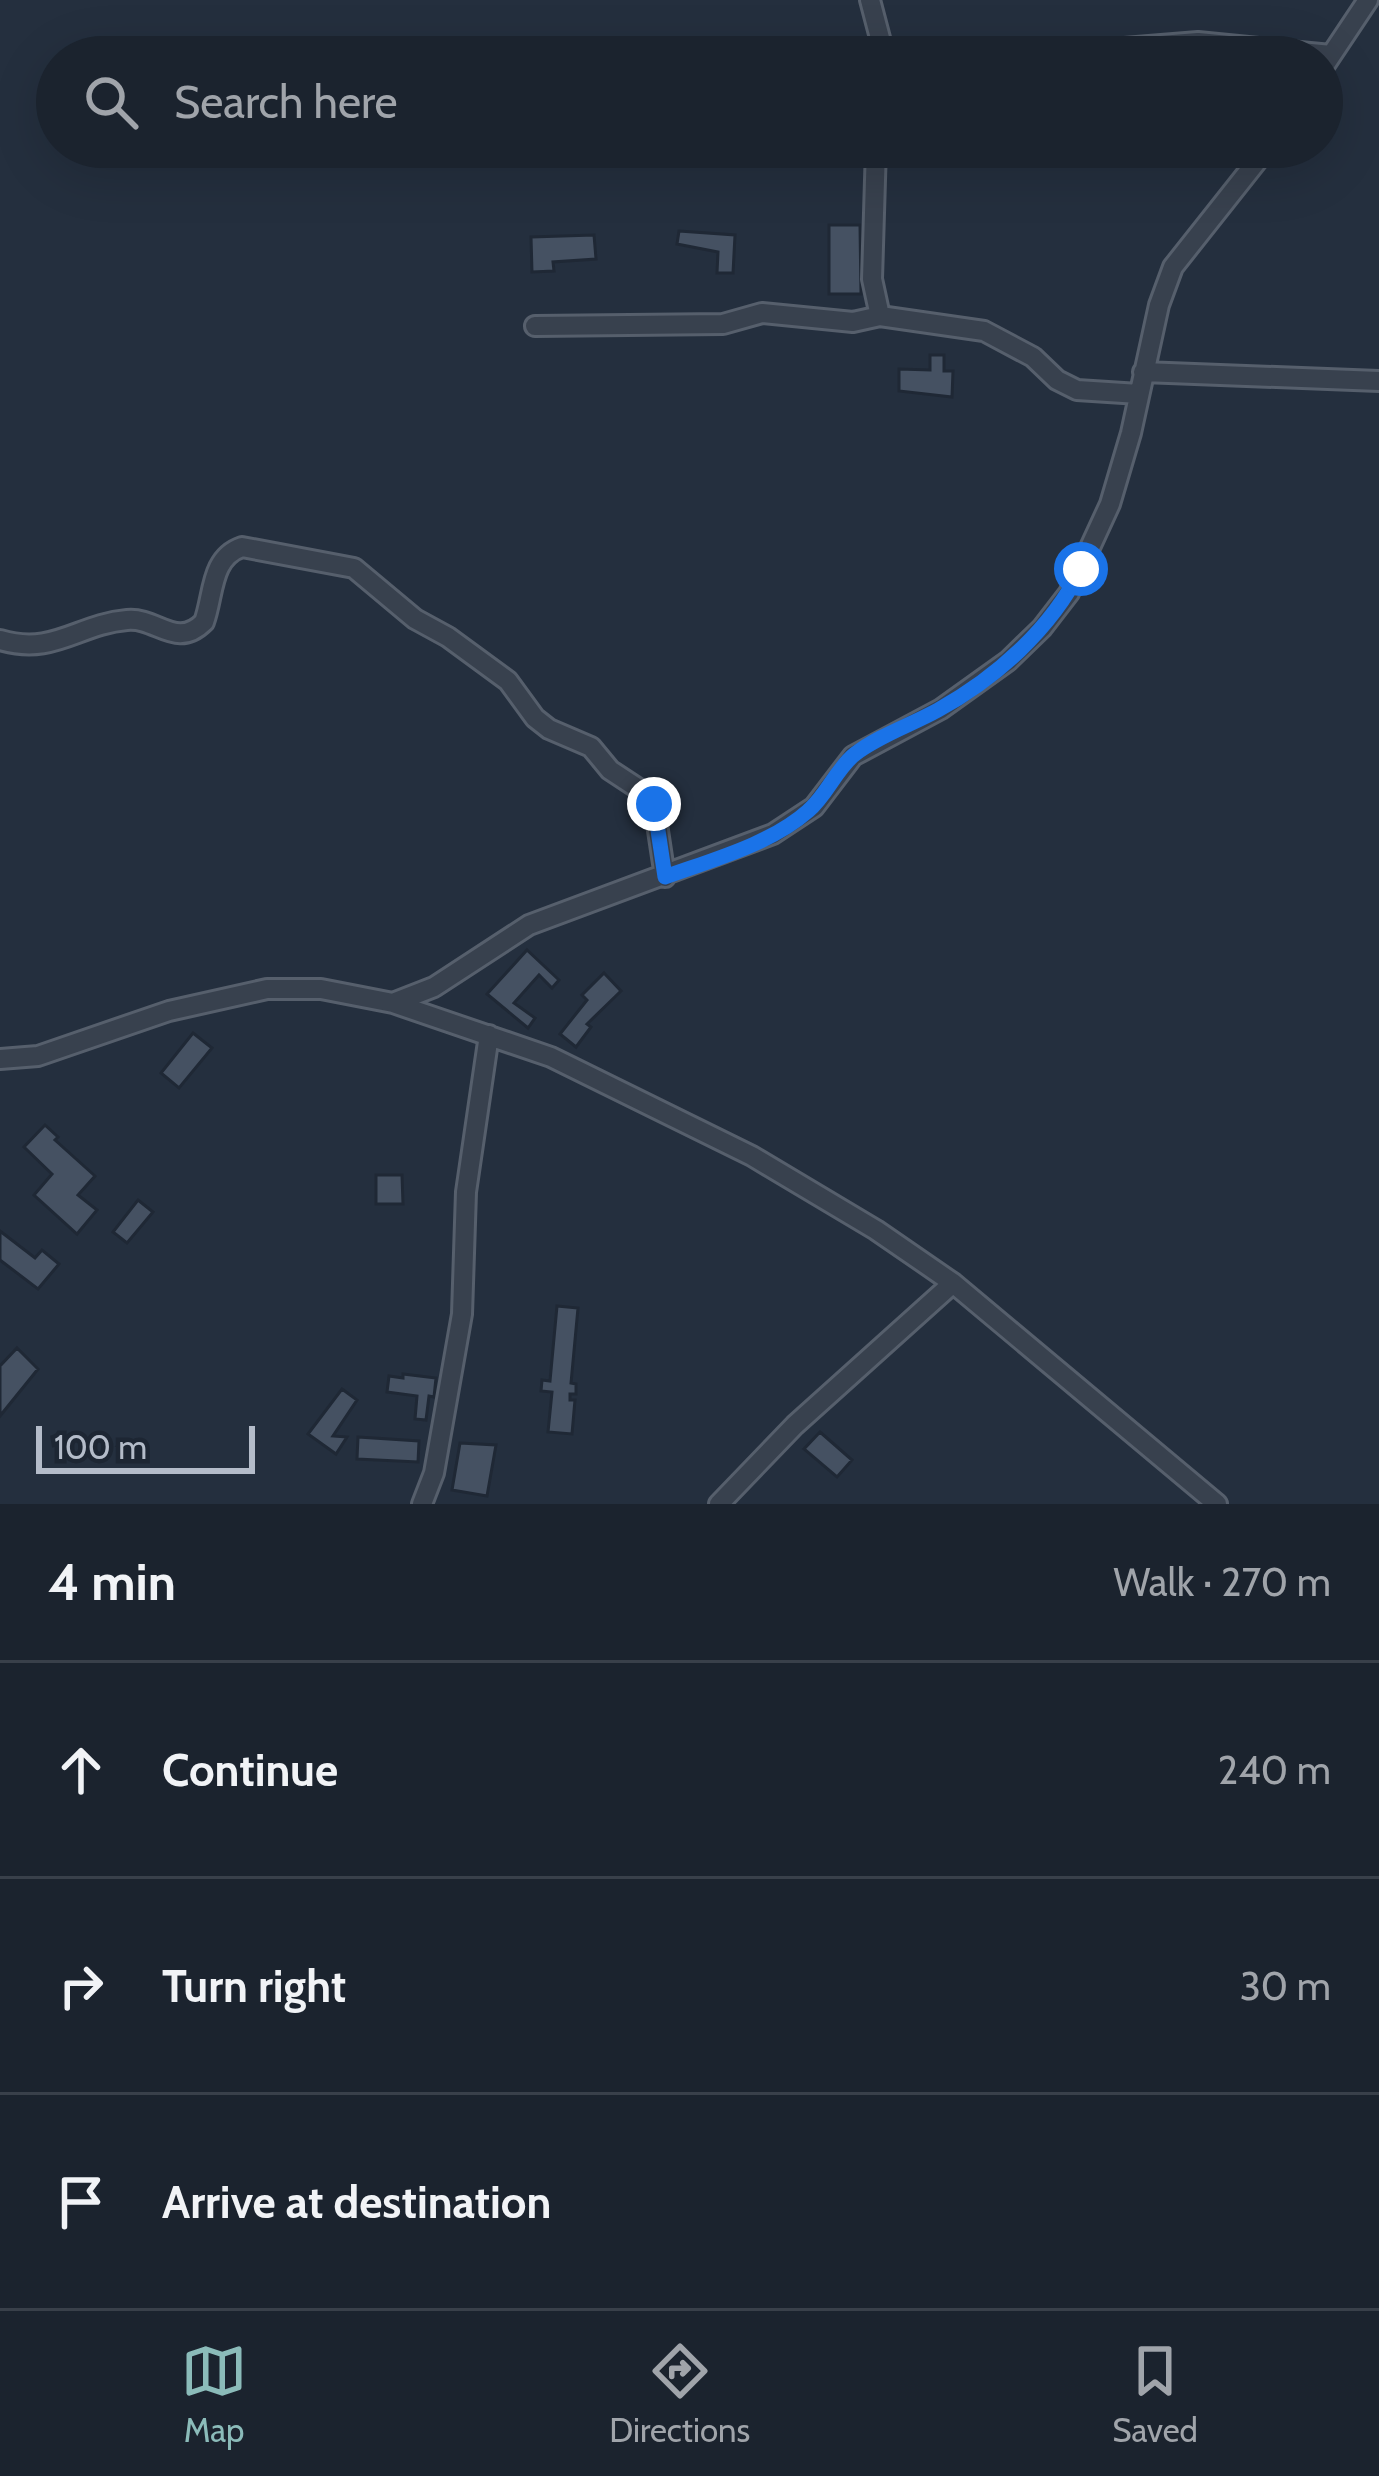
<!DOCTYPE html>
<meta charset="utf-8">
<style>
:root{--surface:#1b232e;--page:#282f3a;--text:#f1f3f6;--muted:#a0a4aa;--line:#39404a;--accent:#8bbbb9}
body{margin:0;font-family:Cabin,sans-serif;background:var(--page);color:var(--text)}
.scale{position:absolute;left:36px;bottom:30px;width:219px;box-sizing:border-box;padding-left:12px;border:6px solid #b4bcc9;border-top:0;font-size:33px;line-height:42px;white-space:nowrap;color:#b4bcc9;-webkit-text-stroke:9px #1d2633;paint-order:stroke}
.stop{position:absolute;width:36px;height:36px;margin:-27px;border:9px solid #1a73e8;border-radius:50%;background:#fff}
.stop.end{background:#1a73e8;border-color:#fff;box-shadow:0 3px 12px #0008}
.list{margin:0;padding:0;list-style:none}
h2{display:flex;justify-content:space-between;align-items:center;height:156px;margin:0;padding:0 48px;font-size:51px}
h2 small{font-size:39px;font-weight:400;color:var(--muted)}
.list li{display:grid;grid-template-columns:78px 1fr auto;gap:36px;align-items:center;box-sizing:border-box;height:216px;padding:0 48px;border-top:3px solid var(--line)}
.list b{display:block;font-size:45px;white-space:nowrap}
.list em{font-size:39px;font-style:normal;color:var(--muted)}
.icon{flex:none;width:66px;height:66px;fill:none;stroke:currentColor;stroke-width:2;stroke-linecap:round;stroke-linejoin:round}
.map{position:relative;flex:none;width:1379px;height:1504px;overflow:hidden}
.search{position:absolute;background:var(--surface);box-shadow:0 12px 48px #0002;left:36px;right:36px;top:36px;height:132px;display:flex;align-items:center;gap:30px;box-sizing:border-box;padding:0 42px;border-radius:66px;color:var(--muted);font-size:45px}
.sheet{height:804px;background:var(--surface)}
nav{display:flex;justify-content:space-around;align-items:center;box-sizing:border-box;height:168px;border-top:3px solid var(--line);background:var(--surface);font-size:33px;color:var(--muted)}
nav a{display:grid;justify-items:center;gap:6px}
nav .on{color:var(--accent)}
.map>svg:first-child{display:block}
.building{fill:#455162;stroke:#1f2835;stroke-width:3}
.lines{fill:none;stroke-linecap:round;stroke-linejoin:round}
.minor-casing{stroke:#565f6c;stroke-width:24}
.minor{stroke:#38414e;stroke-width:18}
.route{stroke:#1a73e8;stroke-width:15}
</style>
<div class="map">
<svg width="1379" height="1504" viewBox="0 0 1379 1504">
<rect width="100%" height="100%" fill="#242f3e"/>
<path class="building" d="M829 225H860L861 294H829Z
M679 231 735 235 733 273H717L718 252 677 244Z
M594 235 596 259 553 262 554 271 532 272 531 237Z
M930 355H944V371H953L952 397 899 391V369L930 370Z
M527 950 559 980 552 988 539 975 514 1003 535 1018 528 1028 487 994Z
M604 973 621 991 587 1024 591 1027 576 1047 560 1034 587 1000 582 995Z
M193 1033 212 1048 179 1088 161 1073Z
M45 1125 58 1137 55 1140 95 1176 78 1195 97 1210 77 1234 34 1195 52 1174 24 1147Z
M376 1175H402L403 1204H376Z
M138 1200 153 1212 127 1243 113 1232Z
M0 1231 35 1258 42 1250 59 1264 38 1289 0 1260Z
M557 1306 578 1308 571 1383 576 1384V1394H570V1400H575L572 1434 548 1432 552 1392 541 1391 542 1380 550 1381Z
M17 1348 38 1369 0 1416V1366Z
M403 1374 436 1378 434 1397 429 1396 426 1420 415 1419 417 1396 387 1392 389 1376 403 1378Z
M342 1389 357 1400 333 1436 347 1437 336 1454 308 1434Z
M820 1432 852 1460 837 1477 804 1449Z
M358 1437 419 1441 418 1462 357 1459Z
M460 1443 496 1445 487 1496 452 1490Z"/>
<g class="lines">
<defs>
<path id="minor" d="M870 0 885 57
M1014 57 1198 42 1331 55
M1322 69 1368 0
M876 147 872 279 880 316
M535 326 723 324 762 313 853 322 880 316 984 331 1033 357 1057 380 1077 390 1139 394
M1143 372 1379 381
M0 640C54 656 78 624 127 620 157 617 176 650 204 622 214 595 210 558 242 547L354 568 415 619 448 637 508 681 535 718 549 729 591 747 610 770 648 795 654 804 665 877
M393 1003 434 987 529 925 773 834 814 807 853 756 941 709 1008 661 1042 628 1069 593 1110 504 1131 433 1159 305 1173 267 1268 147
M0 1059 38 1056 169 1011 267 989H321L393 1003 551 1057 752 1156 876 1230 953 1283 1217 1504
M422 1504 434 1473 462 1314 466 1192 489 1035
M719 1504 795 1425 953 1283"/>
</defs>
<use href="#minor" class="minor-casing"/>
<use href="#minor" class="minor"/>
</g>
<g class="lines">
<path class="route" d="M654 804 665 877C712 860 771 844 808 811 827 795 836 769 855 754 880 735 911 725 938 710 996 678 1051 629 1081 569"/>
</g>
</svg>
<div class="scale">100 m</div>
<div class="stop" style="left:1081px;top:569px"></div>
<div class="stop end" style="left:654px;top:804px"></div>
<div class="search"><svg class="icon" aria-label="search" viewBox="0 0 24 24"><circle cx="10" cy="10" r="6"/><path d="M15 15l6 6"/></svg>Search here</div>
</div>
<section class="sheet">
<h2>4 min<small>Walk · 270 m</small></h2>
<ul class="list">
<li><svg class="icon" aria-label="ahead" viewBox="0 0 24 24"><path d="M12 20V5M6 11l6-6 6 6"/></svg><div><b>Continue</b></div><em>240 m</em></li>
<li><svg class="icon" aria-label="right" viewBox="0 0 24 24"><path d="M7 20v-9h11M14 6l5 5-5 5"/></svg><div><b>Turn right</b></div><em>30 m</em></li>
<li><svg class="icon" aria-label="arrive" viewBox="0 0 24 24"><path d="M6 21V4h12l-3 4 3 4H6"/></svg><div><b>Arrive at destination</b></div></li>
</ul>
</section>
<nav>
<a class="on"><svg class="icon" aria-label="map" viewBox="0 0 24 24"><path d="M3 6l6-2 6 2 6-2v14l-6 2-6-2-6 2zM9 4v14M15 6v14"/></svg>Map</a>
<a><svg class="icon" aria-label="directions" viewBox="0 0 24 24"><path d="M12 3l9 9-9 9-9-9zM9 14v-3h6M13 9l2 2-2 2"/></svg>Directions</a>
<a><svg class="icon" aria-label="saved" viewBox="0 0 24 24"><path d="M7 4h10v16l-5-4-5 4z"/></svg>Saved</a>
</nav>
